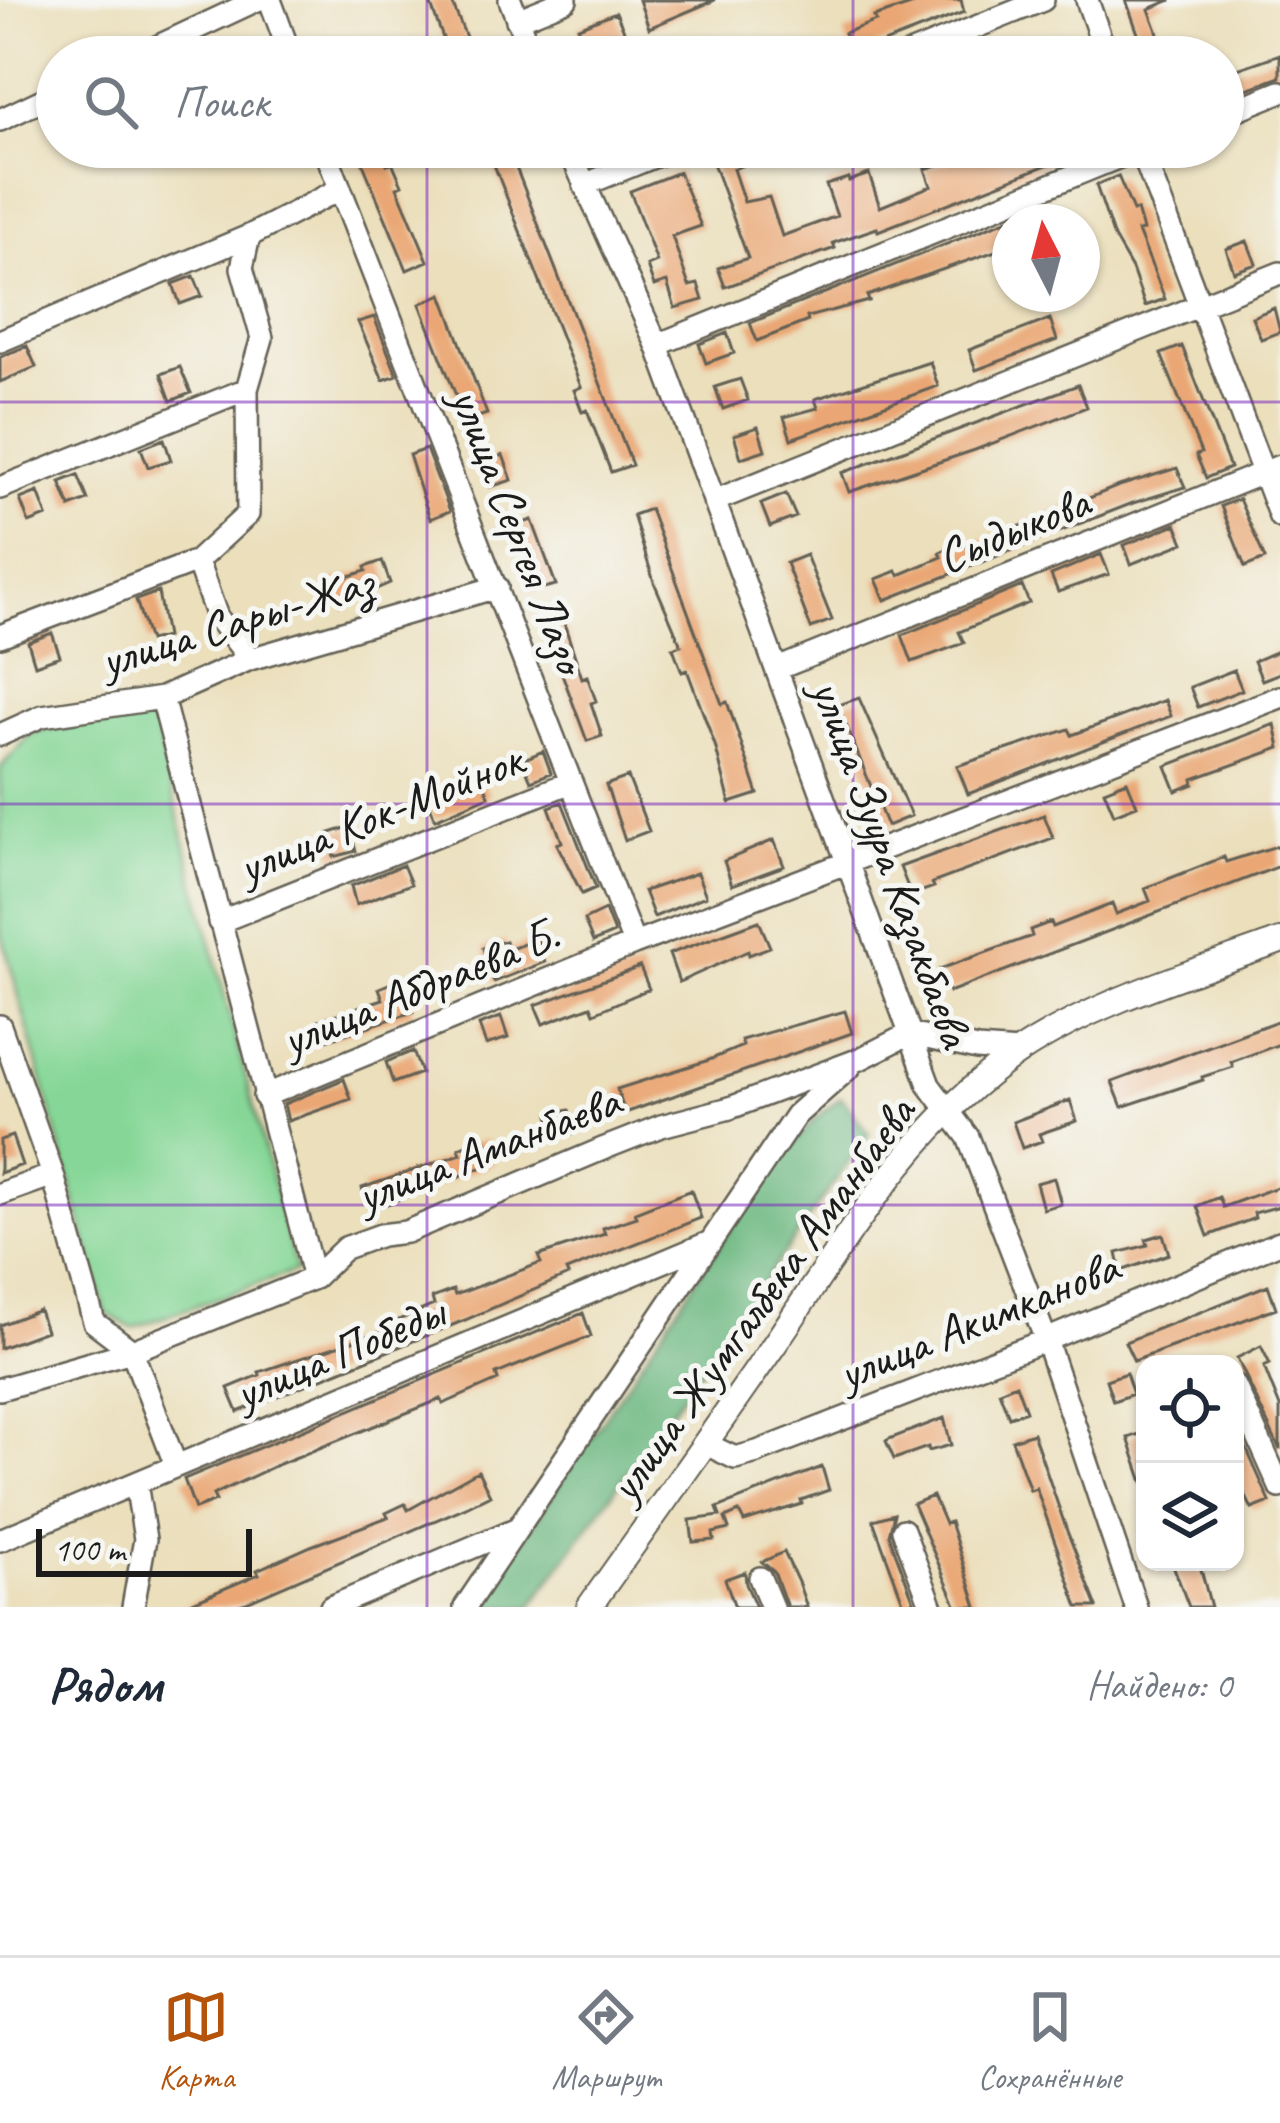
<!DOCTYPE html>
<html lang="ru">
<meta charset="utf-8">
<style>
:root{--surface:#fff;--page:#f2f2f3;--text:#1f2937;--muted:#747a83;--line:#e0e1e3;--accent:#b45309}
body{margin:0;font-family:Caveat,sans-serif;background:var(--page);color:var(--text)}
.controls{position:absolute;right:36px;bottom:36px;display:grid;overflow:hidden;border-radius:24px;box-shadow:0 3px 9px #0004}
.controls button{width:108px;height:108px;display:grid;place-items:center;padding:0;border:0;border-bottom:3px solid var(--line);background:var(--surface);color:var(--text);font:60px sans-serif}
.compass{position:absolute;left:992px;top:204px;width:108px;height:108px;border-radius:50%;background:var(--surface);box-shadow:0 3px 9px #0004;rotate:354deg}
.scale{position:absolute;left:36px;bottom:30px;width:216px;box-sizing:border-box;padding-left:12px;border:6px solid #1c1c1c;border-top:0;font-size:33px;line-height:42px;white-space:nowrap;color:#1c1c1c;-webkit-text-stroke:9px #f6f6f2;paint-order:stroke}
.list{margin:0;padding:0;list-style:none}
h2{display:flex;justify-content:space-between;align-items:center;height:156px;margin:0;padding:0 48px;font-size:51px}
h2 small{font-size:39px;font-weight:400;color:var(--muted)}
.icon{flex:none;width:66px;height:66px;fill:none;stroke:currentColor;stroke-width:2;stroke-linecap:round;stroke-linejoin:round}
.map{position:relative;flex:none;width:1280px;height:1607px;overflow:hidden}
.search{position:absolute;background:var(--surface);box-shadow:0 3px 9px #0004;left:36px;right:36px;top:36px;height:132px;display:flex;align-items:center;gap:30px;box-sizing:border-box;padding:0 42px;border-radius:66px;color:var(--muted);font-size:45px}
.sheet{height:348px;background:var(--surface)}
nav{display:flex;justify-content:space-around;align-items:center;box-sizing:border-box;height:168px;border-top:3px solid var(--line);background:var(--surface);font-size:33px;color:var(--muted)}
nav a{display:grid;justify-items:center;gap:6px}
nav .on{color:var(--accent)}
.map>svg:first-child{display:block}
.green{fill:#86d797;stroke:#517a5a;stroke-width:3}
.forest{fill:#6cb880;stroke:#446a4e;stroke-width:3}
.building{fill:#eaa775}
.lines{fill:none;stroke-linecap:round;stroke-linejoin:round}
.minor-casing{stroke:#646054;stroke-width:26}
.major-casing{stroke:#646054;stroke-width:28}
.minor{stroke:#fff;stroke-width:21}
.major{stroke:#fff;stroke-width:24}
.grid{fill:none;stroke:#7b2cbf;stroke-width:3;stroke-opacity:0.55}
.labels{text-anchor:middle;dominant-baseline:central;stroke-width:10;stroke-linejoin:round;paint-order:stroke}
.street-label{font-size:48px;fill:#1c1c1c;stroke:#f6f6f2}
</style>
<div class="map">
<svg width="1280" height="1607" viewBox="0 0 1280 1607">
<rect width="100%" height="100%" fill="#f6f6f2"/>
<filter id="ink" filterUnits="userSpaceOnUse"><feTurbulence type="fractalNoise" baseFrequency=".00833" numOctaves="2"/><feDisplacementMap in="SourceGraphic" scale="24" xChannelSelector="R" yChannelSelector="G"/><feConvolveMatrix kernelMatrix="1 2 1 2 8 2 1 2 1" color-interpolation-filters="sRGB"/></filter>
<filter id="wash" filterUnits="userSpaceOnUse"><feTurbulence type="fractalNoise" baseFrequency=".004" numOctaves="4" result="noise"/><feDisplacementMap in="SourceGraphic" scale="48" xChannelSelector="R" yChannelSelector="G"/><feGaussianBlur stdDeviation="2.7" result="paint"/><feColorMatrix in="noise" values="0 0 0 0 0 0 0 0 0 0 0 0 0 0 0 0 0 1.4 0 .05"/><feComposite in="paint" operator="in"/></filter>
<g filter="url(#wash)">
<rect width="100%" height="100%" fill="#ebdfbc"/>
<path class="green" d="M151 710 296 1271 132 1328 106 1313 0 928V768L33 732Z"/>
<path class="forest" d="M841 1097 869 1134 531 1607H478L759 1185 815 1119Z"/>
<g id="blocks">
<path class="building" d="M429 0H451L474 57H450Z
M639 0H715L649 28Z
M926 0H961L964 12 853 55 844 33 876 21 874 17Z
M1126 0H1171L1149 9 1159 36 1141 42Z
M616 12 627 38 614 44 618 57H590L578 27Z
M1280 54V77L1223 98V74Z
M356 147H380L387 164 392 162 402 185 397 187 428 261 407 270Z
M487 147H508L632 465 611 472 587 410 582 412 574 390 581 387Z
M732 147H788L733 169 744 202 769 197 782 236 837 216 826 185 848 178 849 181 869 174 880 207 931 186 925 169 957 159 952 147H1034L1037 155 1048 152 1052 163 878 231 877 228 833 243 835 248 725 287 718 268 748 258 710 155Z
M679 172 701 226 672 236 689 286 698 284 703 300 675 308 667 282 654 286 647 266 657 262 630 191Z
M1118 176 1133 211 1137 210 1143 230 1138 231 1165 299 1145 306 1132 269 1114 238 1096 185Z
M1044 205 1050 222H1010V246L867 296 869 301 807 317 808 321 757 341 750 323Z
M1247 241 1256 264 1234 272 1226 249Z
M194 276 202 296 180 304 173 284Z
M442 294 487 414 466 421 420 304Z
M1274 308 1280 332 1261 339 1252 317Z
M374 317 397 375 383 380 358 322Z
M1050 319 1057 340 976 370 969 350Z
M727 333 734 353 706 363 699 344Z
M27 346 36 367 0 382V357Z
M1182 346 1230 468 1206 478 1196 455 1201 453 1161 354Z
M930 362 938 386 791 439 784 417 818 408 815 399Z
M180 367 191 393 171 401 161 374Z
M740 379 748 400 723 409 715 387Z
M1078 385 1087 407 975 450 849 492 842 473Z
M758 427 765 450 741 458 734 435Z
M164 439 171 460 148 467 141 448Z
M426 449 450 511 430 519 409 455Z
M503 455 512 480 490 487 481 462Z
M1177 468 1185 487 1133 503 885 600 876 579 897 571 899 575 942 557 940 552 961 543 963 547 994 537 1116 487Z
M78 475 88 500 70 507 60 482Z
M38 492 47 516 29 523 20 499Z
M786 494 796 517 770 527 761 504Z
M1239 499 1265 559 1245 567 1221 506Z
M650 509 722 704 727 702 735 725 758 794 730 803 715 745 687 670 682 672 673 648 681 645 654 582 633 515Z
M532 520 556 585 531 591 520 548 515 549 508 528Z
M1176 524 1184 543 1131 564 1124 545Z
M1101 554 1109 574 1058 592 1051 575Z
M806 555 832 620 811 628 786 563Z
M382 561 390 583 340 605 333 581 366 571 365 567Z
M1022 586 1029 603 959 632 964 643 912 662 902 635Z
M158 592 166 637 149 641 136 600Z
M560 611 582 678 587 676 596 701 591 703 602 736 587 741 541 617Z
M52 633 60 656 35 665 28 642Z
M1280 650V673L1262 680 1254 661Z
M1234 670 1242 690 1198 707 1190 687Z
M859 698 911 816 887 826 838 705Z
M1165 700 1171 716 968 794 957 766 1069 729 1072 735Z
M1275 724 1280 748 1193 779 1194 784 1176 791 1166 766Z
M543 751 551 773 531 781 522 760Z
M480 772 489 796 435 819 425 790Z
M628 777 649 831 625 840 606 785Z
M1127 781 1137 805 1114 814 1104 790Z
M562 802 596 888 582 894 557 844 562 842 549 807Z
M1044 815 1053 838 932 883 934 887 911 895 900 867Z
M349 827 356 851 334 857 327 834Z
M774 840 784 866 732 885 724 861Z
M1280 845V866L949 992 940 969 1032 936 1030 930 1051 922 1053 927 1112 904 1116 914 1150 901 1145 888 1224 857 1226 862Z
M403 865 411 884 356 905 351 886Z
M697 873 706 896 654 917 644 891Z
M605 910 614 933 593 942 584 920Z
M759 921 770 947 749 955 748 951 679 982 669 954Z
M537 939 545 962 494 982 483 948 505 941 508 950Z
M640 967 649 989 594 1013 591 1006 543 1024 535 1005Z
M401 979 413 1012 326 1040 319 1020 383 999 379 988Z
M845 1011 852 1033 625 1113 617 1089 709 1060 743 1046 741 1040Z
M501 1017 508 1038 486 1045 479 1025Z
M1280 1020V1044L1231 1062 1233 1067 1202 1077 1203 1080 1122 1107 1112 1082Z
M413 1051 421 1073 393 1083 386 1062Z
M344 1079 351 1099 288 1121 284 1104Z
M1070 1100 1077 1121 1039 1134 1042 1141 1022 1148 1013 1122Z
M569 1110 575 1133 555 1138 549 1115Z
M12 1136 22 1165 0 1173V1140Z
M485 1139 494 1163 369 1211 362 1188 461 1154 459 1148Z
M1054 1178 1061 1204 1043 1209 1036 1183Z
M1280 1186V1206L1254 1213 1255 1218 1208 1236 1197 1206 1219 1197 1223 1207Z
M691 1190 701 1218 566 1271 568 1275 465 1320 238 1412 228 1388 260 1375 259 1372 398 1326 396 1321 434 1305 432 1298 453 1290 455 1295 541 1263 538 1256 605 1234 603 1228 637 1217 635 1212Z
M1163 1234 1169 1254 1121 1271 1117 1253 1148 1245 1146 1239Z
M1268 1285 1276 1308 1134 1361 1125 1342Z
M39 1310 46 1331 0 1348V1325Z
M583 1313 591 1336 496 1374 498 1380 443 1404 441 1399 277 1465 213 1495 216 1501 195 1509 184 1479Z
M1261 1346 1270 1364 1264 1367 1280 1407V1450L1237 1358Z
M1126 1373 1133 1394 1113 1401 1106 1380Z
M1016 1384 1026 1411 1009 1417 999 1391Z
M944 1418 951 1445 929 1451 928 1447 894 1459 886 1441 889 1439Z
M1235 1423 1270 1502 1252 1509 1235 1474Z
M1145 1432V1482H1143L1128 1438Z
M1033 1433 1067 1531 1097 1607H1078L1036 1488 1030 1490 1012 1440Z
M822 1467 829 1490 801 1500 802 1504 744 1522 739 1512 725 1518 729 1529 713 1533 714 1540 693 1542 690 1520 720 1516 717 1508Z
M478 1471 490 1495 464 1508 235 1607H181L259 1574 257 1570 311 1546 388 1517 386 1513 405 1504 408 1510Z
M933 1496 945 1524 950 1522 977 1607H957L913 1504Z
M894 1514 889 1535 916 1607H905L873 1520Z
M784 1552 798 1582 807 1607H787L774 1572 762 1562Z
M1182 1562H1199L1211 1607H1189L1173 1565Z
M745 1572 746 1584 756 1607H735L725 1579Z"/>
</g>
</g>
<g filter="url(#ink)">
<use href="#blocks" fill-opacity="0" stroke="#646054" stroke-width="3"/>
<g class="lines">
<defs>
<path id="minor" d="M270 0 291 57
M510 0 532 57
M1087 0 1107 57
M517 20 566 0
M135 57 257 0
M902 57 1043 0
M1223 115 1280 92
M0 120 57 93
M324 147 634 944
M568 147 657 345 929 1085 968 1137 1046 1340 1136 1607
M1140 147 1280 517
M584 185 678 147
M249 236 242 268 262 338 247 389 248 514 197 561 217 617 250 659
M0 341 249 236 340 189
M657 345 1144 147
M0 488 247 389
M714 501 1280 273
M0 636 197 561
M777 669 1280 466
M162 698 314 1278
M0 735 42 716 162 698 250 659 497 587
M219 922 571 782
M0 1026 53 1175 94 1322 132 1351 176 1466
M264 1096 634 944 1280 697
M0 1194 53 1175
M1235 1386 1280 1487
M0 1389 132 1351 314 1278 345 1248 381 1235 406 1232 605 1148 661 1126 730 1108 860 1059 909 1034 977 1049 1019 1052
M706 1444 735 1458 757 1452 1046 1340 1280 1242
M903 1530 932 1607
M0 1540 708 1243
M760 1578 772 1607
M133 1607 145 1539 136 1483
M331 1607 518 1528 796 1115 850 1067
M465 1607 518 1528"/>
<path id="major" d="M589 1607C651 1520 713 1433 774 1345 844 1242 914 1122 1019 1052 1098 1000 1192 973 1280 941"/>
</defs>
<use href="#minor" class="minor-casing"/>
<use href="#major" class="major-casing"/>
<use href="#minor" class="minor"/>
<use href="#major" class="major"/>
</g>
</g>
<path class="grid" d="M427 0V57M853 0V57M427 147V1607M853 147V1607M0 402H1280M0 804H1280M0 1205H1280"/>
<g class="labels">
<g class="street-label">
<text transform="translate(1013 529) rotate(-22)">Сыдыкова</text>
<text transform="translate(519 530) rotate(69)">улица Сергея Лазо</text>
<text transform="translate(236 621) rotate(-17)">улица Сары-Жаз</text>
<text transform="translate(380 813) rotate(-22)">улица Кок-Мойнок</text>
<text transform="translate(892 863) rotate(70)">улица Зуура Казакбаева</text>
<text transform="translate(420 987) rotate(-22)">улица Абдраева Б.</text>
<text transform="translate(488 1148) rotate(-21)">улица Аманбаева</text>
<text transform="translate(761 1299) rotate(-54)">улица Жумгалбека Аманбаева</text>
<text transform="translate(978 1320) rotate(-22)">улица Акимканова</text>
<text transform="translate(339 1352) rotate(-23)">улица Победы</text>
</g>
</g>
</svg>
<div class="controls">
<button><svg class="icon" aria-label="locate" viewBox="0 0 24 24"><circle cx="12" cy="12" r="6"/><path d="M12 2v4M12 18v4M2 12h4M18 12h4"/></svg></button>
<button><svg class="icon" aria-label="layers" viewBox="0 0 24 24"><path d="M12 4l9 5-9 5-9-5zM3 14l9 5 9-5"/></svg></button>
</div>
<svg class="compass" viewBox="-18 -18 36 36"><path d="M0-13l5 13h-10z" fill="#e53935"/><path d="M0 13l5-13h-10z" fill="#747a83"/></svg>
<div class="scale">100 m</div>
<div class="search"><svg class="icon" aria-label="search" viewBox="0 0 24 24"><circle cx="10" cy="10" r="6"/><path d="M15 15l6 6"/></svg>Поиск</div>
</div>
<section class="sheet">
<h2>Рядом<small>Найдено: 0</small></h2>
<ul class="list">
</ul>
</section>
<nav>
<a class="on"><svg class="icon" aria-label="map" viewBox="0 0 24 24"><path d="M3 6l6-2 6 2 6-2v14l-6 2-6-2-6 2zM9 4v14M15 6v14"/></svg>Карта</a>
<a><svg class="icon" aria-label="directions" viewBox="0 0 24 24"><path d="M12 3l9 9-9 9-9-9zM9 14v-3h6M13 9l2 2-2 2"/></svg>Маршрут</a>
<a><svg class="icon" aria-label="saved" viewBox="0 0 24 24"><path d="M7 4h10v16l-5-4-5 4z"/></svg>Сохранённые</a>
</nav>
